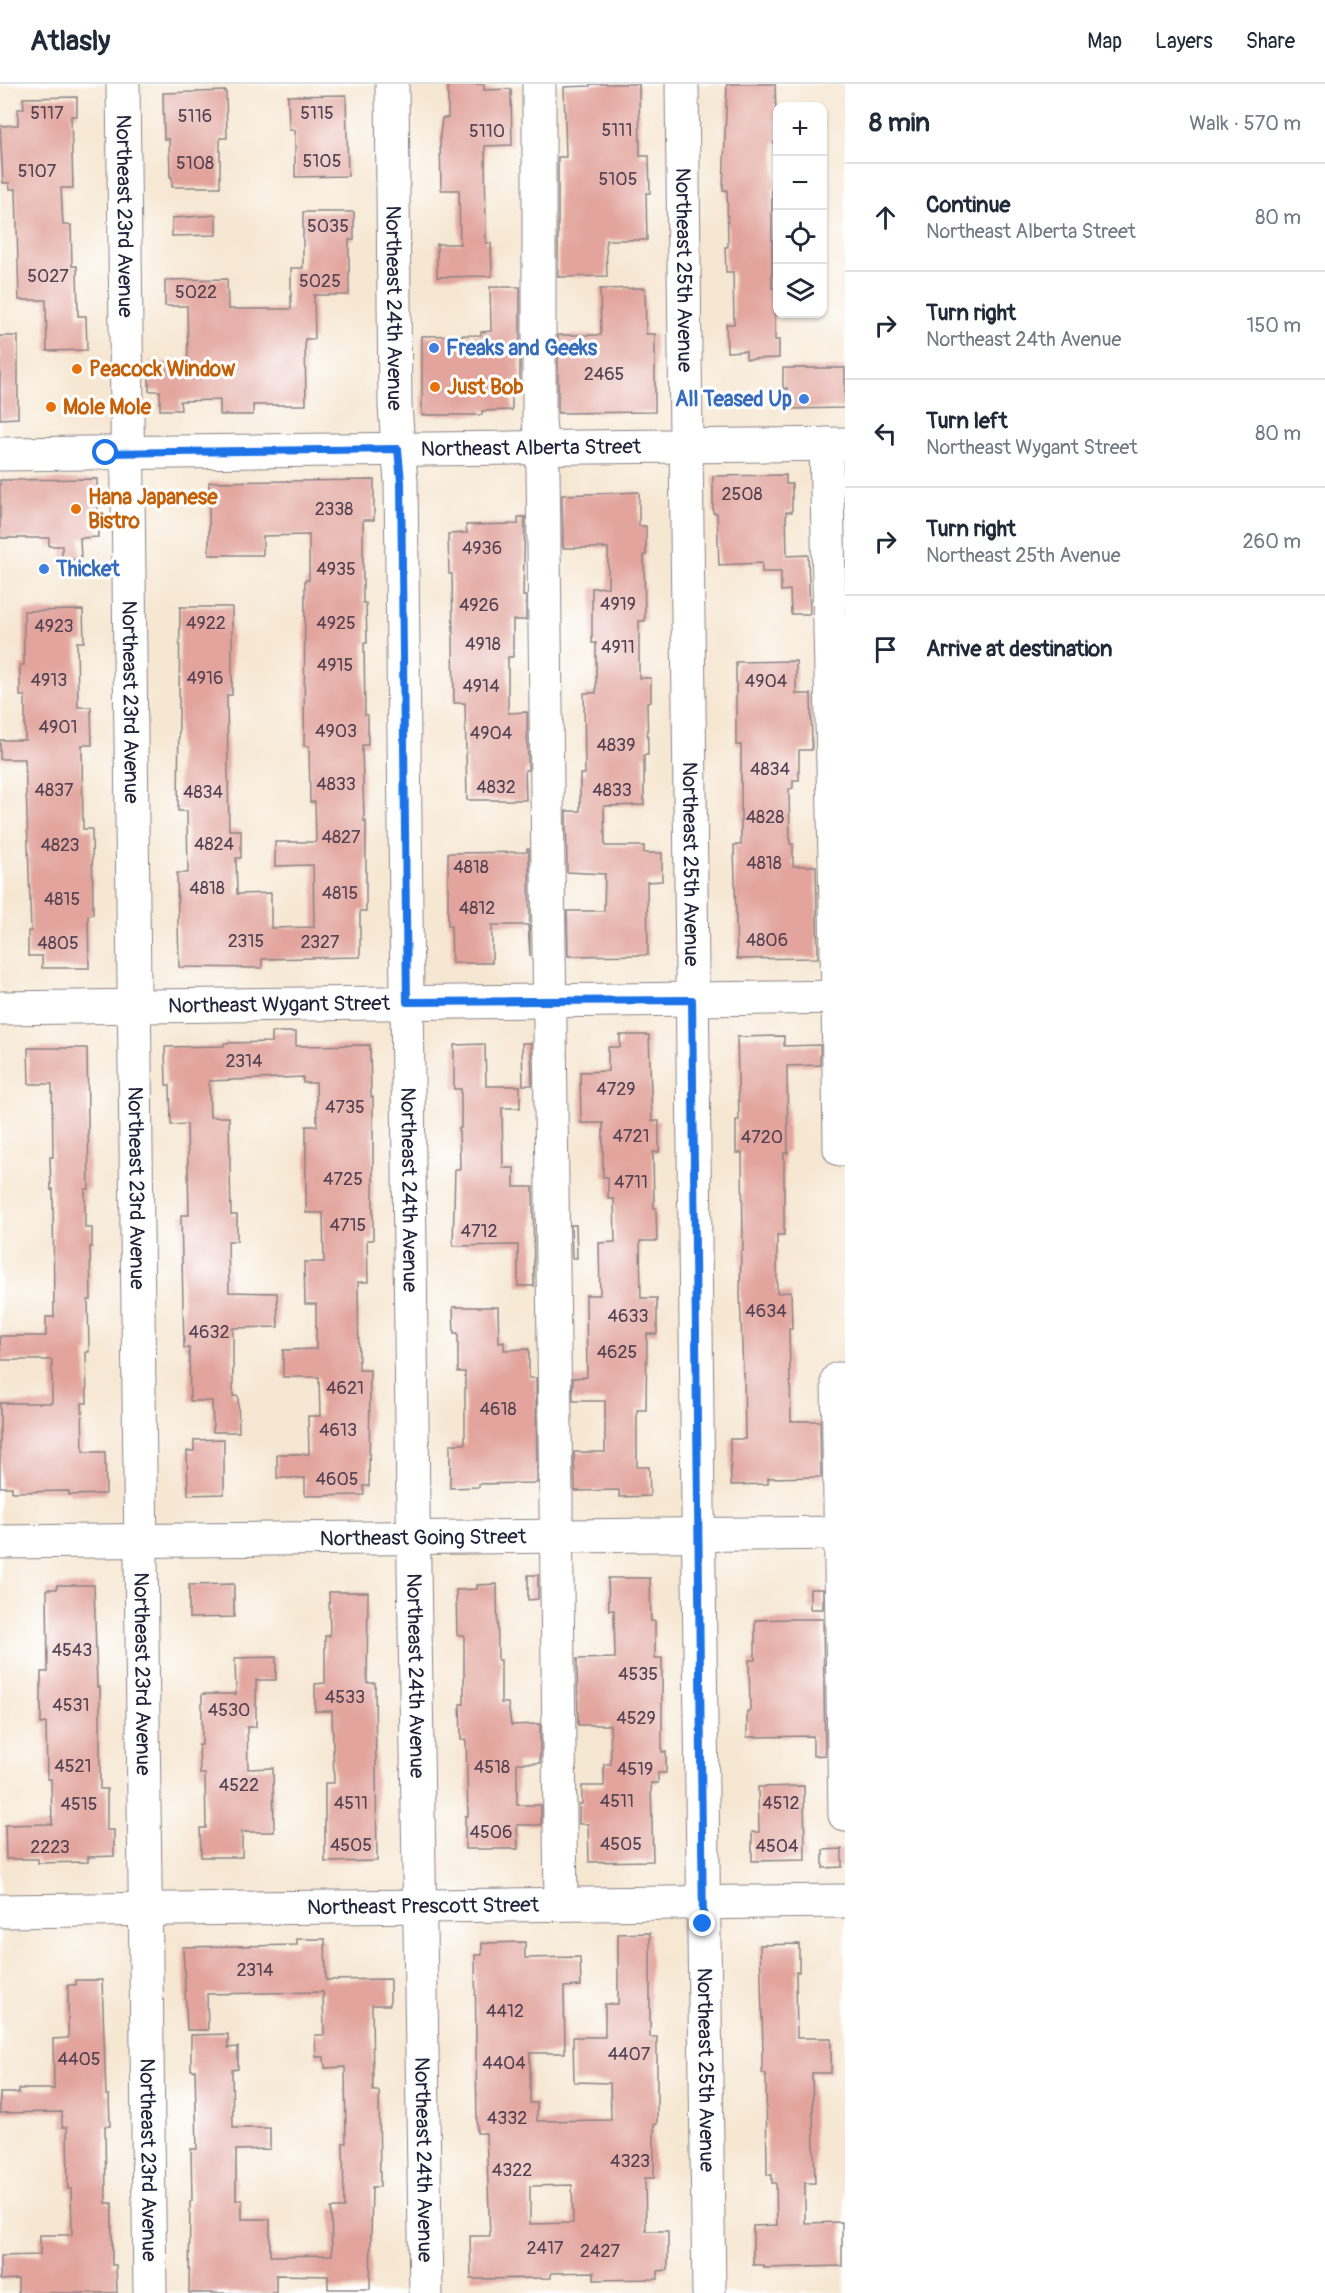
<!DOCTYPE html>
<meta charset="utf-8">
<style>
:root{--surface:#fff;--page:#f2f2f3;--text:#1f2937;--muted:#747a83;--line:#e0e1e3}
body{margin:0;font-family:Pangolin,sans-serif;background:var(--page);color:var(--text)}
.controls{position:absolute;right:18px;top:18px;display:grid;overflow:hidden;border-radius:12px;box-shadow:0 2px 4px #0004}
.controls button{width:54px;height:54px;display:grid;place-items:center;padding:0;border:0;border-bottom:2px solid var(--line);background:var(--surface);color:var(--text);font:30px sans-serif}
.stop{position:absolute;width:18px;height:18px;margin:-14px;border:4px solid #1a73e8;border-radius:50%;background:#fff}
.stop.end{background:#1a73e8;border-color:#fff;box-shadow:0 2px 6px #0008}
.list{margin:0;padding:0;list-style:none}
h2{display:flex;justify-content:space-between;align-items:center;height:78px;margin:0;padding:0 24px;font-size:26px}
h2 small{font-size:20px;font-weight:400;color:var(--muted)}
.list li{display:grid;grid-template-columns:39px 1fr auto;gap:18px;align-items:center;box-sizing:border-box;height:108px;padding:0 24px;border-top:2px solid var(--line)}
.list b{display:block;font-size:22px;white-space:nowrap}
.list p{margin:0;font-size:20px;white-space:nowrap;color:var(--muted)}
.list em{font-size:20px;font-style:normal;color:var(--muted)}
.icon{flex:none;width:33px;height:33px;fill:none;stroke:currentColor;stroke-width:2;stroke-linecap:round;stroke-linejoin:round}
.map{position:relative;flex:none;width:845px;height:2209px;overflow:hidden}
header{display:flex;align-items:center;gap:36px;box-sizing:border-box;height:84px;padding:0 30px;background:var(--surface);border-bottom:2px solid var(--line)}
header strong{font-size:28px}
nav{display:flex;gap:33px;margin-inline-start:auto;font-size:21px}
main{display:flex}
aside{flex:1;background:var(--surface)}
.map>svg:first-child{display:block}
.building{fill:#e2a49c;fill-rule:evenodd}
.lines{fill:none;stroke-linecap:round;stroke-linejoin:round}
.minor-casing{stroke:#8c8486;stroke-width:35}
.minor{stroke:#fff;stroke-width:33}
.route{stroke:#1a73e8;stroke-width:8}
.shop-dot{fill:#3f7fe0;stroke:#fff;stroke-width:2}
.food-dot{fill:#e8710a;stroke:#fff;stroke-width:2}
.labels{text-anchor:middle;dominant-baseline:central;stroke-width:6;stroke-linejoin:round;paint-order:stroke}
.number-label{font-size:18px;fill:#524253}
.street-label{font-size:21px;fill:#22223b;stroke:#fff}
.shop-label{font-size:21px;font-weight:bold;fill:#366cbe;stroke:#fff;text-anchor:start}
.food-label{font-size:21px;font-weight:bold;fill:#c56008;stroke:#fff;text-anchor:start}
</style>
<header>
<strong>Atlasly</strong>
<nav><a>Map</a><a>Layers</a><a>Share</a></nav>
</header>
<main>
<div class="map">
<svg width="845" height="2209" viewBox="0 0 845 2209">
<rect width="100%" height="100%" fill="#fff"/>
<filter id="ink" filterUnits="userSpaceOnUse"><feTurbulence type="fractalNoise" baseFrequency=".0167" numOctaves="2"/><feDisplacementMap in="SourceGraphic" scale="12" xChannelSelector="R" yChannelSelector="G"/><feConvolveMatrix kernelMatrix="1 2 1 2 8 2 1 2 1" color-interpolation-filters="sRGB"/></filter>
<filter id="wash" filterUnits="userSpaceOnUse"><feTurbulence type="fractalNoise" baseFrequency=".008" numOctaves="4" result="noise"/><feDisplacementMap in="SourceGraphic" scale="24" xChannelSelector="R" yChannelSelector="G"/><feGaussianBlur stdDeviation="1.35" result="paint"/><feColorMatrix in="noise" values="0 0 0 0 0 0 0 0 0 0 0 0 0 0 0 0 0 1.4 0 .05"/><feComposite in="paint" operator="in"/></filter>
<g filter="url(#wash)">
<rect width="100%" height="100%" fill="#f6e7d2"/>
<g id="blocks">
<path class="building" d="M448 0H484V6L511 5 512 61 485 62 486 159H491L492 192 437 193V160H460L459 106H441L440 51 442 34H448Z
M590 0H639L640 72H649L650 109H646L647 156H606L607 192 558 193V73H566L564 3 590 2Z
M727 0H775L777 58H774L775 105H772V204H775V256H779V274L746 275V267L727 268 726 240H734L733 188H726L725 163H728L727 106H723Z
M226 7 227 54H220V103H172V93H170L169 55H164L163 9Z
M346 11 348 92 295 93V46H289L288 12Z
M77 13V32H71L73 104H61L63 141H71L72 182H77L78 232H86L87 266 47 267 46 216H19L16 105H10L9 99H3L0 42 18 41V25H24L23 14Z
M303 128H354V156H349V211H314L315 255H305L306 321H253V331H220V316L180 317 181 326H160V307H149V279L188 278 187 222H165V196L227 195 228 225H291V184H303Z
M216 131V151L172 152V134Z
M490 203H520V297H512V326L482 327V331H422V252L481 251V248L491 247Z
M645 204 646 250H655V328L558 329V251H601L600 205Z
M0 252H18V334L0 335Z
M783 284H845V324L788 325 787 304 783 305Z
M786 391V400H792V428H786L787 472 808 471 810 530H791L790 506 781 507V488H762V479L719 481 717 429H713V392Z
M97 395 98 453 80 454 81 475 62 476V462H49V454H0V396Z
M374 396V436H363V519H366L367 559H364L365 631H368V661H362L364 737H366V827H360V873L262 875V884L179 883 177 789H188L187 727H178L180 523H232V611H227L228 690 229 746H241V774H236L237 810 271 809V844L314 843 313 781 275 782V758H316L315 718H310L309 662H304L305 496H309V451L263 452V471H209V398Z
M639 408V442H646V471H644L645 537H639V594H651V618H647L648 671H644V721L604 722 605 762H644V769H662V797L647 798 648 871 568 872 567 827H604L605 790 567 788 566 727H580V690H585L584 609H596V559H592V504L608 503V464H563L562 411Z
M518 433H525L523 512H526V536H513V573H508V629L527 628 528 686H525L526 716H467L465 619H454L452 490H449L448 450 467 449 466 441 518 440Z
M83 526 84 558H77L78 623H91L92 661H82L83 745H92L93 830 88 831 89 884H42V872H28V847H31L25 675H0V656H25V612H20V581H24V527Z
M796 577V610H811L812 666H799V696H793V704L789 705 790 760H793V782H816L818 874 737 875 734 761H741V661H736V578Z
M527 765H529L530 872 528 841H492V879H452L451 842H448V769L527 768Z
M272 948H296V962L370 961 371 1013H373V1156H367L368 1198H358L359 1286H370L369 1402H363L364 1411 305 1412V1394H277V1370H309L308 1332H320L319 1293H283V1266L316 1265V1220H305L304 1178H324L323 1129H306V1042H317L316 999H303V993L209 997 210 1033H229L231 1131H237V1157H228L229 1208 277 1209 278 1243 233 1244V1312H238L239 1348H213L212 1317H190L189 1264H184L181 1131H189L187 1040 171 1041 170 1001H166L165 963 224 962V959L272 958Z
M620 951H649L652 1037H659V1068H653L654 1124H656L657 1157H640L641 1214H657V1250H647L646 1326H637V1383H649L650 1412 619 1413V1406L575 1407 574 1368H605V1317H573V1294L587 1293 586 1211H600L599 1159 615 1158 614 1115H608V1093H603V1039H581L580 988 608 987V963H620Z
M784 952V962L820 961V981L787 982 788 1069H784V1151H777V1209L791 1208 792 1245H789L791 1337H820L821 1393 768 1394V1400L731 1401 730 1355H745L744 1289H743L740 1209 741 1167H743L742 1069H736V1036H739L737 953Z
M522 959H531L532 1001H523Z
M485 960 486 1002H520V1024H502L503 1084H514V1103H533L534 1202H518V1161L453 1162 455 1085H460L459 1044H461V1005H454V961Z
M28 964H87L89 1105H85V1144H92V1163H90L91 1216H88L89 1268H86L87 1319H82L83 1368H105L106 1410 69 1411V1407L12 1408V1403H0V1319H52V1276H1L0 1252H46V1233H54L53 1105 51 1106 50 1073H53L52 1000H29Z
M571 1141H576L577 1174H572Z
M453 1223H498L499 1259 504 1258V1266L529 1265V1294H536L537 1399 479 1400V1403L450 1404V1360H465V1288H458V1249H454Z
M224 1355V1410L188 1411 187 1367H194V1356Z
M528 1491H538V1515L528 1516Z
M608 1494H650L651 1537H655V1574H662V1668H666V1689H658V1699H651L653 1777 589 1778 588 1740H579V1720H582V1702H604V1680H611L610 1641H578L577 1575 615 1574 614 1526H609Z
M234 1500V1533L189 1534V1501Z
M497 1500 498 1576H501V1619H508L511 1641 540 1640V1679H517V1721H541V1741H517L518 1765H465V1732H468L466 1656H461L460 1620H464V1551H457L456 1506 477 1505V1501Z
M57 1501H94L97 1603H100V1705H107V1746H114V1772L88 1773V1778L38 1779V1775H6L5 1741 52 1740 51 1695H47L46 1639 41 1640V1588H48L47 1505H57Z
M810 1505H823V1525H810Z
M329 1508H368L367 1599H375L377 1777 325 1778V1699H334L332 1627H315V1600L325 1599V1552H330Z
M787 1535H823L825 1671 813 1672V1652L747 1653V1627H750L749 1576H755V1536Z
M276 1573V1596H256V1643H247L248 1685 273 1684 274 1748H242V1773H201L200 1744H206L205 1690H200L199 1661H202V1610H236L235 1574Z
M804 1702 805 1776 752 1777V1748H759L758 1703Z
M842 1765V1783L823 1784V1766Z
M650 1849V1953H657V2040H654V2094H645L646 2147H668V2186L658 2187V2195L594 2196V2188L551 2189V2194L471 2195 470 2152H490L486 2049H477L475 1871H482V1859L525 1858V1874L580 1873 581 1902 564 1903 565 1969H530V2019H537V2037L611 2036 610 1999 574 1998 573 1953H605V1920H618V1850ZM572 2101 573 2139 530 2140V2102Z
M297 1855H325L326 1896 390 1895V1921H372L373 2007H379L380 2103H372L370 2205H328V2192L276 2191V2209H189L190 2117H192L191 2065H197L195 1986H191V1951L228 1950V1964L238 1963V1985L232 1986 233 2044H270V2065L236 2066V2116H242V2135H270V2172L332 2171 331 2124H344L343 2059H346L345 1983 325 1984 324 1973H316L315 1951H324L323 1908 207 1910 208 1946H187L183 1863 297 1861Z
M799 1860V1888H796L797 1954H831V1989H812L815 2099H805V2139L842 2138V2182L764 2184V2181H753V2142L777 2141 776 2099H772V2091H767L766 1990 762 1989V1968L763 1967 760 1861Z
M76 1896H102L106 2011H109L110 2042H105L106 2119H112V2181H116L117 2209H18V2195L0 2196V2172L40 2171V2151H72L71 2105H68L67 2043H62V2028L0 2029V2009H19V2005H54L53 1955 68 1954V1901H76Z"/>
</g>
</g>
<g filter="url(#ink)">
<use href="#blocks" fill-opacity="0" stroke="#8c8486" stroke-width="1.5"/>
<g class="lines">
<defs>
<g id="minor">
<path id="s1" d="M123 0 150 2209"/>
<path id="s2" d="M392 0 395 323 401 398 413 1424 426 2209"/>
<path d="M539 0V335L543 385 561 1820"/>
<path id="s3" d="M682 0 698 1421 709 2209"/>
<path d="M826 360 838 913 840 1065"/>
<path id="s4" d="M0 370 845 360"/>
<path id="s5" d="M0 924 845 913"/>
<path d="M838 1295 845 1731"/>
<path id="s6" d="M0 1458 845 1449"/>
<path id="s7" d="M0 1827 845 1817"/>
</g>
</defs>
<use href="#minor" class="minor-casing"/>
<use href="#minor" class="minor"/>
</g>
</g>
<g class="lines" filter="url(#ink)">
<path class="route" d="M106 369 398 365 401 398 407 918 692 916 703 1840"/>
</g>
<g class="shop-dot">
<circle cx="434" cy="264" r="6"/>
<circle cx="804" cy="315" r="6"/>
<circle cx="44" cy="485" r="6"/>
</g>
<g class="food-dot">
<circle cx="77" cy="285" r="6"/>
<circle cx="435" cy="303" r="6"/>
<circle cx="51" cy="323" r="6"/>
<circle cx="76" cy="425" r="6"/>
</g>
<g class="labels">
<g class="number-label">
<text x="47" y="29">5117</text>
<text x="317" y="29">5115</text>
<text x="195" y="32">5116</text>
<text x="617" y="46">5111</text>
<text x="487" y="47">5110</text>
<text x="322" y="77">5105</text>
<text x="195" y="79">5108</text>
<text x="37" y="87">5107</text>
<text x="618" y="95">5105</text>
<text x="328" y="142">5035</text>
<text x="48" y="192">5027</text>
<text x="320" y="197">5025</text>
<text x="196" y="208">5022</text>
<text x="604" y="290">2465</text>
<text x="742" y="410">2508</text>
<text x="334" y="425">2338</text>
<text x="482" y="464">4936</text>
<text x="336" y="485">4935</text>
<text x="618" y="520">4919</text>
<text x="479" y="521">4926</text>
<text x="206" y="539">4922</text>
<text x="336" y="539">4925</text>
<text x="54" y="542">4923</text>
<text x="483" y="560">4918</text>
<text x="618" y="563">4911</text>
<text x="335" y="581">4915</text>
<text x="205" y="594">4916</text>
<text x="49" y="596">4913</text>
<text x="766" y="597">4904</text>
<text x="481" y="602">4914</text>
<text x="58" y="643">4901</text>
<text x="336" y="647">4903</text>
<text x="491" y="649">4904</text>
<text x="616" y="661">4839</text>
<text x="770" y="685">4834</text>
<text x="336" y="700">4833</text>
<text x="496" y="703">4832</text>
<text x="54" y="706">4837</text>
<text x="612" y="706">4833</text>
<text x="203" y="708">4834</text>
<text x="765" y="733">4828</text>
<text x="341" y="753">4827</text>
<text x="214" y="760">4824</text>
<text x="60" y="761">4823</text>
<text x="764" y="779">4818</text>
<text x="471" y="783">4818</text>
<text x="207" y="804">4818</text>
<text x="340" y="809">4815</text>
<text x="62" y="815">4815</text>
<text x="477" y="824">4812</text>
<text x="767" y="856">4806</text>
<text x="246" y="857">2315</text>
<text x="320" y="858">2327</text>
<text x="58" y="859">4805</text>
<text x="244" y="977">2314</text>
<text x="616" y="1005">4729</text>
<text x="345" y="1023">4735</text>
<text x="631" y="1052">4721</text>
<text x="762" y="1053">4720</text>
<text x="343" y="1095">4725</text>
<text x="631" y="1098">4711</text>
<text x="348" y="1141">4715</text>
<text x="479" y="1147">4712</text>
<text x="766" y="1227">4634</text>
<text x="628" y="1232">4633</text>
<text x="209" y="1248">4632</text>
<text x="617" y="1268">4625</text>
<text x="345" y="1304">4621</text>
<text x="498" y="1325">4618</text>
<text x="338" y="1346">4613</text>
<text x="337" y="1395">4605</text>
<text x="72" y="1566">4543</text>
<text x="638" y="1590">4535</text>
<text x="345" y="1613">4533</text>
<text x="71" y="1621">4531</text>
<text x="229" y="1626">4530</text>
<text x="636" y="1634">4529</text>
<text x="73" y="1682">4521</text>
<text x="492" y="1683">4518</text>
<text x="635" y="1685">4519</text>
<text x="239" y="1701">4522</text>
<text x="617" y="1717">4511</text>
<text x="351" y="1719">4511</text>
<text x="781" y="1719">4512</text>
<text x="79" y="1720">4515</text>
<text x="491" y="1748">4506</text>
<text x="621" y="1760">4505</text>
<text x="351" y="1761">4505</text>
<text x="777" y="1762">4504</text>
<text x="50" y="1763">2223</text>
<text x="255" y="1886">2314</text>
<text x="505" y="1927">4412</text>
<text x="629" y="1970">4407</text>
<text x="79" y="1975">4405</text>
<text x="504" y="1979">4404</text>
<text x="507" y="2034">4332</text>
<text x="630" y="2077">4323</text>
<text x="512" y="2086">4322</text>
<text x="545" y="2164">2417</text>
<text x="600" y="2167">2427</text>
</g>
<g class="street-label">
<text stroke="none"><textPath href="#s1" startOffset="132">Northeast 23rd Avenue</textPath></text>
<text stroke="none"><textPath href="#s3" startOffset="186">Northeast 25th Avenue</textPath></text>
<text stroke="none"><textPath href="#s2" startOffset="224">Northeast 24th Avenue</textPath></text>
<text stroke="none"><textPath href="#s4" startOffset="531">Northeast Alberta Street</textPath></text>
<text stroke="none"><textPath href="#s1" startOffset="618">Northeast 23rd Avenue</textPath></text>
<text stroke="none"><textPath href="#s3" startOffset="780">Northeast 25th Avenue</textPath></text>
<text stroke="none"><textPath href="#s5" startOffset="279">Northeast Wygant Street</textPath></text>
<text stroke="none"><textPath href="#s1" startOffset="1104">Northeast 23rd Avenue</textPath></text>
<text stroke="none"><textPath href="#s2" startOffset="1106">Northeast 24th Avenue</textPath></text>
<text stroke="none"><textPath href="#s6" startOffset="423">Northeast Going Street</textPath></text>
<text stroke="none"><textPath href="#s1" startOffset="1590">Northeast 23rd Avenue</textPath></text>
<text stroke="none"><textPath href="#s2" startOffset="1592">Northeast 24th Avenue</textPath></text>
<text stroke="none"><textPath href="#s7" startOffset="423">Northeast Prescott Street</textPath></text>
<text stroke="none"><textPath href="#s3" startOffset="1986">Northeast 25th Avenue</textPath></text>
<text stroke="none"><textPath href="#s1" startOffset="2076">Northeast 23rd Avenue</textPath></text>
<text stroke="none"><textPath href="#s2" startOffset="2076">Northeast 24th Avenue</textPath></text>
</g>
<g class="shop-label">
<text x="446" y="264">Freaks and Geeks</text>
<text x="792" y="315" text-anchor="end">All Teased Up</text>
<text x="56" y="485">Thicket</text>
</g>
<g class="food-label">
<text x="89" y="285">Peacock Window</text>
<text x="447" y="303">Just Bob</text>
<text x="63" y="323">Mole Mole</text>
<text x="88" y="413">Hana Japanese<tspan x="88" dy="24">Bistro</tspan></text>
</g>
</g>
</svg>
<div class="controls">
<button>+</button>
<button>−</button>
<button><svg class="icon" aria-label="locate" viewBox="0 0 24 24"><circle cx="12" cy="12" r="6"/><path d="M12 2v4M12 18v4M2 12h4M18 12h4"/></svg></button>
<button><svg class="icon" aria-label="layers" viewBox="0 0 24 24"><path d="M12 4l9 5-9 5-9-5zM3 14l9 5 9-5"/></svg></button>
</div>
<div class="stop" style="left:106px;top:369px"></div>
<div class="stop end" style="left:703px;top:1840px"></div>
</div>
<aside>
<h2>8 min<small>Walk · 570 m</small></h2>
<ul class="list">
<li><svg class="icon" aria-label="ahead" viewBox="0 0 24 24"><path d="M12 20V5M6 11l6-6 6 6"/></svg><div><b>Continue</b><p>Northeast Alberta Street</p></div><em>80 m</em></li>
<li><svg class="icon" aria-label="right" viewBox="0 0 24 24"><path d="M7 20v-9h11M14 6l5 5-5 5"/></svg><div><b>Turn right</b><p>Northeast 24th Avenue</p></div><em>150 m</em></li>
<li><svg class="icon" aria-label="left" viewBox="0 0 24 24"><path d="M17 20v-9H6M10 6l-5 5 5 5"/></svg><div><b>Turn left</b><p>Northeast Wygant Street</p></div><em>80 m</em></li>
<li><svg class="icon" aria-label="right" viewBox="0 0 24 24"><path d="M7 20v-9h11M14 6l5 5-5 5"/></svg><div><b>Turn right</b><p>Northeast 25th Avenue</p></div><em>260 m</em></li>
<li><svg class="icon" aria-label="arrive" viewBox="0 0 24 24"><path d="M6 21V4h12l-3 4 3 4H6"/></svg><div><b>Arrive at destination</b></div></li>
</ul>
</aside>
</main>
